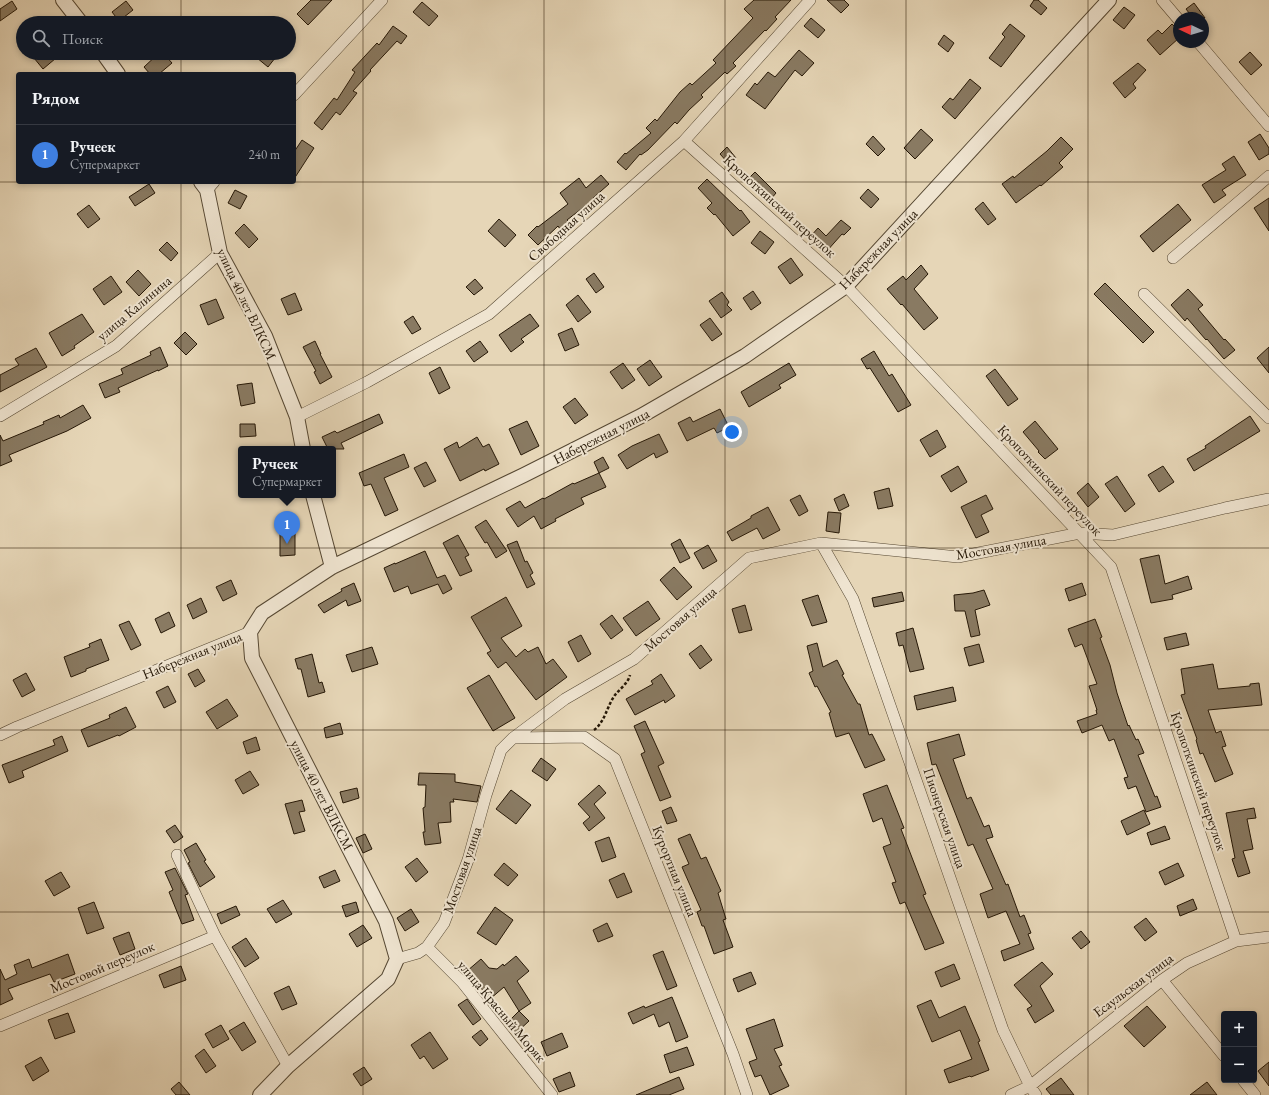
<!DOCTYPE html>
<html lang="ru">
<meta charset="utf-8">
<style>
:root{--surface:#171b24;--page:#20242c;--text:#f1f3f6;--muted:#9ea1a6;--line:#363941;--accent:#c59692}
body{margin:0;font-family:"EB Garamond",serif;background:var(--page);color:var(--text)}
.controls{position:absolute;right:12px;bottom:12px;display:grid;overflow:hidden;border-radius:4px;box-shadow:0 2px 6px #0003}
.controls button{width:36px;height:36px;display:grid;place-items:center;padding:0;border:0;border-bottom:1px solid var(--line);background:var(--surface);color:var(--text);font:20px sans-serif}
.compass{position:absolute;left:1173px;top:12px;width:36px;height:36px;border-radius:50%;background:var(--surface);box-shadow:0 2px 6px #0003;rotate:274deg}
.you{position:absolute;left:732px;top:432px;width:14px;height:14px;margin:-10px;border:3px solid #fff;border-radius:50%;background:#1a73e8;box-shadow:0 0 0 6px #1a73e833}
.badge{display:grid;place-items:center;width:26px;height:26px;border-radius:50%;background:var(--accent);color:#fff;font-size:13px;font-weight:700}
.pin{position:absolute;translate:-50% -33px;filter:drop-shadow(0 1px 2px #0008)}
.pin::after{content:'';position:absolute;top:21px;width:14px;height:12px;background:inherit;clip-path:polygon(0 0,100% 0,50% 100%)}
.popup{position:absolute;left:238px;top:446px;width:98px;height:52px;box-sizing:border-box;display:grid;place-content:center;border-radius:4px;background:var(--surface);filter:drop-shadow(0 1px 3px #0005);font-size:13px;white-space:nowrap;color:var(--muted)}
.popup b{font-size:15px;color:var(--text)}
.popup::after{content:'';position:absolute;left:50%;top:100%;margin-left:-8px;border:8px solid transparent;border-top-color:var(--surface)}
.list{margin:0;padding:0;list-style:none}
h2{display:flex;justify-content:space-between;align-items:center;height:52px;margin:0;padding:0 16px;font-size:17px}
h2 small{font-size:13px;font-weight:400;color:var(--muted)}
.list li{display:grid;grid-template-columns:26px 1fr auto;gap:12px;align-items:center;box-sizing:border-box;height:60px;padding:0 16px;border-top:1px solid var(--line)}
.list b{display:block;font-size:15px;white-space:nowrap}
.list p{margin:0;font-size:13px;white-space:nowrap;color:var(--muted)}
.list em{font-size:13px;font-style:normal;color:var(--muted)}
.icon{flex:none;width:22px;height:22px;fill:none;stroke:currentColor;stroke-width:2;stroke-linecap:round;stroke-linejoin:round}
.map{position:relative;flex:none;width:1269px;height:1095px;overflow:hidden}
.search{position:absolute;background:var(--surface);box-shadow:0 2px 6px #0003;left:16px;top:16px;width:280px;height:44px;display:flex;align-items:center;gap:10px;box-sizing:border-box;padding:0 14px;border-radius:22px;color:var(--muted);font-size:15px}
.panel{position:absolute;background:var(--surface);box-shadow:0 2px 6px #0003;left:16px;top:72px;width:280px;height:112px;border-radius:4px}
.map>svg:first-child{display:block}
.building{fill:#897a62;stroke:#251706}
.lines{fill:none;stroke-linecap:round;stroke-linejoin:round}
.minor-casing{stroke:#554732;stroke-width:12}
.tertiary-casing{stroke:#554732;stroke-width:16}
.path{stroke:#251706;stroke-width:2.5;stroke-dasharray:3 2;stroke-linecap:butt}
.minor{stroke:#efe4d0;stroke-width:11}
.tertiary{stroke:#efe4d0;stroke-width:14}
.grid{fill:none;stroke:#251706;stroke-width:1;stroke-opacity:0.55}
.labels{text-anchor:middle;dominant-baseline:central;stroke-width:4;stroke-linejoin:round;paint-order:stroke}
.street-label{font-size:14px;fill:#251706;stroke:#efe4d0}
</style>
<div class="map">
<svg width="1269" height="1095" viewBox="0 0 1269 1095">
<rect width="100%" height="100%" fill="#e6d6b7"/>
<filter id="stains"><feTurbulence type="fractalNoise" baseFrequency=".005" numOctaves="4"/><feColorMatrix values="0 0 0 0 .2 0 0 0 0 .09 0 0 0 0 .02 0 0 0 .5 -.17"/></filter>
<radialGradient id="worn" r=".72"><stop offset=".6" stop-color="#630" stop-opacity="0"/><stop offset="1" stop-color="#630" stop-opacity=".3"/></radialGradient>
<path class="building" d="M311 0H332L308 25 297 14Z
M754 0H791L775 17 777 19 766 31 765 30 733 63 736 66 727 74 725 72 701 95 703 97 689 110 677 124 675 122 648 150 641 155 640 154 626 170 617 162 625 153 626 154 651 133 646 128 655 119 657 121 680 92 690 83 692 85 716 63 713 60 753 18 744 9Z
M827 0H844L849 5 841 13Z
M1034 0H1038L1047 8 1041 15 1030 6Z
M12 1 17 9 0 21V9Z
M126 1 133 10 119 21 112 12Z
M422 2 438 16 429 26 413 12Z
M1194 3 1205 18H1193L1186 9Z
M1124 7 1135 15 1124 29 1113 20Z
M811 18 825 30 818 38 804 26Z
M1010 24 1025 36 1001 67 989 58 1005 37 1002 34Z
M1172 24 1179 31V38L1160 55 1147 40 1158 30 1162 34Z
M393 26 407 36 401 44 397 41 370 70 371 71 353 91 357 93 340 115 336 112 322 130 314 123 334 98 337 100 355 72 352 70 377 43 379 45Z
M944 35 954 43 948 52 938 44Z
M799 50 814 63 802 76 795 70 765 109 746 95 755 83 757 85 768 72 775 77Z
M1250 52 1262 65 1251 75 1239 62Z
M40 53H62L43 69 34 58Z
M159 53H163L172 63 159 74H150L144 67Z
M251 53H279L268 67Z
M1138 63 1146 70 1133 84 1136 88 1125 98 1113 83Z
M970 79 981 88 955 119 942 107 950 98 953 100Z
M921 129 933 140 915 159 904 148Z
M1260 134 1269 148V154L1259 160 1248 142Z
M873 136 885 149 878 156 866 144Z
M1061 137 1073 149 1059 163 1063 167 1041 186 1040 185 1016 203 1002 184 1013 176 1014 178 1047 151Z
M302 140 314 148 294 179V152Z
M727 147 736 158 729 164 720 154Z
M1234 156 1246 175 1222 190 1226 195 1214 203 1202 185 1226 170 1222 164Z
M755 172 776 193 771 199 748 179Z
M601 175 609 184 593 198 594 199 567 220 569 222 560 229 558 226 538 245 528 235 537 226 538 227 568 204 560 193 579 178 586 188Z
M707 179 740 211 741 210 750 222 733 236 715 214 714 215 707 208 712 203 698 188Z
M149 184 155 193 135 206 129 197Z
M868 189 879 199 871 208 860 198Z
M235 190 247 196 240 209 228 203Z
M1269 198V231L1254 208Z
M983 202 996 219 988 225 975 209Z
M1178 204 1191 220 1153 252 1140 236Z
M89 205 100 219 88 228 77 214Z
M499 219 516 235 505 247 488 231Z
M841 220 851 228 844 235 842 234 826 252 810 237 818 228 826 236Z
M244 224 258 239 249 248 235 233Z
M760 231 774 242 765 254 751 243Z
M167 242 178 253 171 261 159 250Z
M791 258 803 275 790 284 778 267Z
M921 265 928 274 914 289 938 318 924 330 902 304 901 305 887 289 903 276 906 280Z
M138 270 151 284 139 296 126 282Z
M594 273 604 287 596 293 586 279Z
M111 276 122 292 104 305 93 289Z
M475 279 483 288 474 295 466 287Z
M1105 283 1154 332 1143 343 1094 294Z
M1188 289 1203 305 1198 309 1224 340 1225 339 1235 350 1224 359 1207 339 1206 340 1187 318 1185 321 1171 305Z
M753 291 761 303 751 310 743 298Z
M722 292 729 302 727 305 732 310 721 318 709 301Z
M295 293 302 310 288 315 281 299Z
M578 295 591 312 578 322 566 305Z
M216 299 224 318 208 325 200 305Z
M82 314 94 332 74 346 75 348 62 356 49 333Z
M530 314 539 326 521 339 524 342 511 352 499 335Z
M413 316 421 329 412 334 404 322Z
M710 318 722 334 712 341 700 325Z
M572 328 579 345 565 351 558 334Z
M185 332 197 344 186 355 174 343Z
M315 341 321 354H320L332 377 320 384 314 372 316 371 303 347Z
M480 341 488 352 474 362 466 351Z
M160 347 168 366 158 371V370L118 388 120 392 105 398 99 384 123 374 121 369 151 355 150 352Z
M1269 347V373L1257 358Z
M36 348 47 367 0 392V375L19 365 15 359Z
M874 351 889 376 892 374 911 405 898 412 870 368 867 369 861 359Z
M650 360 662 377 649 386 637 369Z
M623 363 635 380 622 389 610 372Z
M789 363 796 375 779 385 781 388 749 407 741 392Z
M440 367 450 388 439 394 429 373Z
M995 369 1018 399 1008 406 986 376Z
M252 383 255 403 241 406 237 385Z
M575 398 588 415 575 424 563 407Z
M83 405 91 418 67 431 9 455 12 461 0 466V435L3 441 44 424 43 422 59 415 60 418Z
M720 409 729 427 717 433 714 428 687 441 678 423 690 417 693 422Z
M379 414 383 423 341 443 344 449H328L322 437 335 431 337 433Z
M1250 416 1260 431 1194 471 1187 459 1206 448 1205 446Z
M527 421 539 446 521 455 509 429Z
M1035 421 1058 449 1045 459 1038 452 1039 451 1023 432Z
M240 424H255L256 436 240 437Z
M937 430 946 447 930 457 920 440Z
M659 434 668 452 656 458 654 453 627 469 618 455 632 446Z
M477 437 483 447 489 444 499 464 485 471 484 469 460 481 444 449 457 442 459 448Z
M404 454 409 467 384 478 398 510 385 516 371 484 364 486 359 473Z
M603 457 609 468 599 473 594 462Z
M426 462 436 481 424 487 414 468Z
M958 466 967 482 951 492 941 476Z
M1163 466 1174 482 1159 492 1148 475Z
M599 473 606 487 581 498 584 504 555 519 556 521 541 529 534 516 518 527 506 509 520 501 525 508 543 498 544 499 573 483 574 484Z
M1117 476 1135 504 1125 512 1105 484Z
M1088 483 1099 497 1088 507 1077 493Z
M889 488 893 506 878 509 874 492Z
M844 494 849 506 839 511 834 499Z
M800 495 808 511 799 516 790 500Z
M986 495 993 509 981 515 989 532 976 538 961 507Z
M768 507 780 530 763 539 757 528 732 541 727 532 751 518V516Z
M828 512 841 513 839 533 826 531Z
M486 520 507 551 496 558 487 542 485 543 475 527Z
M280 532H295V555L280 556Z
M458 535 469 555 465 557 472 571 460 576 443 543Z
M680 539 690 558 680 563 671 544Z
M517 541 525 562 527 561 533 573 530 575 535 584 527 588 507 545Z
M708 545 717 561 703 569 694 553Z
M425 551 437 578 445 575 452 589 443 594 438 584 411 594 408 586 394 592 384 568 395 563V564Z
M1159 555 1165 584 1188 576 1192 589 1172 595 1173 599 1151 603 1140 559Z
M674 567 692 587 677 600 660 580Z
M231 580 237 594 223 601 216 587Z
M354 583 361 601 348 606 346 600 324 613 318 605 342 591 341 589Z
M1082 583 1086 595 1069 601 1065 589Z
M984 590 990 605 975 610 980 635 971 637 965 611H955L954 595 973 593Z
M902 592 904 601 874 607 872 598Z
M818 595 827 622 812 626 802 600Z
M506 597 522 626 501 638 516 657 525 649 528 652 538 647 546 664 553 659 567 677 536 700 506 662 498 668 487 653 491 651 471 617Z
M201 598 207 612 193 619 187 605Z
M648 601 660 619 636 636 623 618Z
M745 605 752 630 739 633 732 609Z
M169 612 175 626 161 633 155 619Z
M612 615 623 630 611 639 600 624Z
M1095 619 1102 637 1100 638 1110 665 1117 693 1128 726 1129 725 1136 740 1138 739 1144 753 1138 755 1155 797 1157 796 1161 807 1146 812 1136 786 1128 789 1124 778 1128 777 1114 739 1109 741 1102 725 1082 733 1077 721 1097 714 1096 710H1097L1089 686 1097 684 1082 644 1075 647 1068 629Z
M129 621 141 645 131 650 119 625Z
M913 628 924 669 910 672 903 645 899 646 896 633Z
M1186 633 1189 645 1167 650 1164 638Z
M581 635 591 654 578 662 568 642Z
M101 639 109 660 86 669V671L71 677 64 657 90 647 89 644Z
M817 643 823 667 837 660 844 674 842 675 858 704H860L869 735 872 734 885 760 865 768 849 733 836 737 829 713 831 712 817 686 815 687 809 673 813 671 807 646Z
M979 644 984 662 969 666 964 648Z
M701 645 712 660 700 669 689 654Z
M372 647 378 664 352 672 346 655Z
M312 654 319 683 322 682 325 692 308 697 301 669H298L295 659Z
M1213 664 1218 689 1250 686V684L1259 683 1262 705 1208 710 1216 733 1221 731 1226 746 1222 747 1233 774 1215 782 1203 753 1200 754 1196 740 1197 739 1181 695 1185 694 1181 669Z
M198 669 205 681 195 687 188 674Z
M26 673 35 690 22 697 13 680Z
M661 674 675 696 665 703 664 700 635 715 626 699 653 684 651 681Z
M489 675 515 718 493 731 467 688Z
M168 686 176 702 164 708 156 692Z
M953 687 956 701 917 710 914 696Z
M227 699 238 716 217 729 206 712Z
M126 707 136 727 119 736 118 735 88 747 81 730 110 718 109 715Z
M645 721 664 763 658 766 671 797 660 801 641 754 645 752 634 726Z
M340 723 343 734 326 738 324 728Z
M959 734 965 755 953 759 967 799 971 797 984 827 989 825 993 837 986 839 1006 885 1008 884 1020 917 1024 915 1031 933 1028 934 1034 949 1004 961 1001 951 1020 944 1006 911 988 918 980 894 993 889 973 844 968 846 936 764 932 765 927 743Z
M62 736 68 751 22 771 24 777 9 783 2 765 55 745 53 740Z
M256 737 260 750 247 754 243 742Z
M541 758 556 769 547 781 532 771Z
M250 771 259 785 243 794 235 780Z
M419 773 455 774V782L481 786 477 802 453 799 454 802H450L451 822 438 823 441 843 425 845 423 832H425L423 808 425 807 426 785H418Z
M599 785 606 793 594 804 605 818 589 831 583 823 590 817 578 804Z
M887 785 904 828 901 829 926 894 923 895 944 943 925 950 905 902 900 904 892 883 896 882 883 847 891 844 882 818 873 822 863 794Z
M357 788 359 798 343 803 340 792Z
M511 790 531 805 516 824 496 809Z
M302 800 305 811 299 812 305 831 294 834 285 804Z
M671 807 677 821 667 824 662 811Z
M1254 808 1256 818 1247 819 1253 849 1243 851 1250 873 1238 877 1232 859 1235 858 1226 813Z
M1144 810 1150 824 1127 835 1121 821Z
M175 825 183 837 174 843 166 831Z
M1165 826 1170 839 1151 845 1147 833Z
M365 834 372 849 363 853 356 838Z
M690 834 701 859 706 857 721 891 718 893 726 919 723 920 733 947 714 954 704 926H702L697 912 701 910 682 867 689 864 678 839Z
M609 837 616 857 602 862 595 842Z
M196 843 206 860 204 861 215 877 200 887 188 863 190 862 184 850Z
M417 858 428 872 416 882 405 867Z
M504 863 518 875 508 886 494 875Z
M1178 863 1184 876 1165 885 1159 872Z
M175 868 188 894 185 895 194 920 182 924 169 892 173 890 165 872Z
M335 870 340 881 324 888 319 877Z
M61 872 70 887 54 896 45 881Z
M624 873 632 892 617 898 609 880Z
M1193 899 1197 909 1180 916 1177 906Z
M283 900 292 914 276 923 267 909Z
M94 902 104 928 87 934 78 908Z
M356 902 359 912 346 917 342 906Z
M236 906 240 915 221 924 217 914Z
M495 907 513 920 496 945 477 933Z
M411 909 419 922 405 931 397 918Z
M1146 918 1157 932 1145 941 1134 927Z
M607 923 613 936 598 942 593 930Z
M363 925 372 938 357 947 349 934Z
M1081 931 1090 942 1081 949 1072 938Z
M129 932 135 949 120 955 113 938Z
M246 938 259 958 245 967 232 947Z
M663 951 677 986 667 990 653 955Z
M68 954 75 974 54 982 50 974 8 989 13 999 0 1005V969L5 980 17 974 14 965 29 959 32 968Z
M516 956 529 971 517 981 531 1003 519 1011 504 987 490 999 467 971 481 959 489 968 497 969 503 964 504 966Z
M1042 962 1053 974 1040 986 1054 1011 1035 1023 1027 1009 1032 1006 1014 985Z
M954 964 960 979 941 987 935 972Z
M181 966 186 980 164 988 159 975Z
M751 972 756 984 738 992 733 979Z
M289 986 297 1004 282 1010 274 993Z
M672 997 688 1037 676 1042 669 1022 659 1027 654 1014 633 1024 628 1013 644 1006 645 1008Z
M467 999 481 1019 473 1025 458 1005Z
M931 1000 939 1018 965 1006 980 1041 978 1042 989 1070 971 1077 970 1076 949 1083 944 1070 972 1059 960 1030 932 1042 917 1006Z
M1147 1006 1166 1027 1144 1047 1124 1026Z
M519 1011 529 1021 516 1033 507 1023Z
M68 1013 75 1032 55 1039 48 1020Z
M774 1019 783 1046 774 1049 782 1065 779 1066 789 1086 770 1095 761 1075 755 1077 749 1062 757 1059 746 1029Z
M244 1022 256 1042 242 1051 229 1031Z
M221 1025 229 1039 213 1048 205 1034Z
M481 1030 488 1039 480 1046 472 1037Z
M430 1032 448 1059 433 1069 424 1056 420 1059 411 1045Z
M562 1033 568 1047 547 1056 541 1042Z
M687 1047 694 1065 670 1073 664 1055Z
M204 1049 216 1066 206 1073 195 1056Z
M41 1057 49 1071 33 1081 25 1066Z
M1269 1062V1086L1258 1071Z
M364 1067 372 1079 361 1086 353 1074Z
M570 1072 575 1086 559 1092 553 1079Z
M679 1077 684 1089 669 1095H636Z
M1061 1078 1074 1095H1051L1046 1089Z
M179 1082 190 1095H176L171 1089Z
M1207 1082 1217 1095H1190Z"/>
<g class="lines">
<defs>
<path id="minor" d="M1162 0 1179 20
M1198 42 1269 126
M294 95 382 0
M684 141 846 286 1111 567 1236 941
M207 190 214 182
M1173 258 1269 176
M1144 294 1269 418
M0 416 116 346 220 253
M297 417 367 382 489 314 684 141 810 0
M821 543 853 599 1003 1030 1030 1086 1036 1095
M0 735 17 727 250 632
M513 738 584 737 615 759 733 1054 747 1095
M177 855 215 936 288 1066
M427 947 462 982 552 1095
M397 959 418 953 427 947 444 923 468 860 486 795 501 750 513 738 565 699 634 659 749 558 821 543 958 557 1080 533 1113 535 1225 508 1269 499
M1162 980 1224 1056
M0 1026 215 936
M1243 1080 1255 1095
M1011 1095 1030 1086 1162 980 1187 963 1236 941 1269 937"/>
<path id="tertiary" d="M63 0 81 23
M103 53 118 74
M201 182 207 190 220 253 265 336 297 417 303 449
M313 495 332 567
M260 1095 288 1066 388 979 397 959 386 921 252 658 250 632 262 613 332 567 524 475 641 416 745 356 846 286 1109 0"/>
</defs>
<use href="#minor" class="minor-casing"/>
<use href="#tertiary" class="tertiary-casing"/>
<path class="path" d="M594 730C605 722 607 706 615 695 620 689 628 683 630 675"/>
<use href="#minor" class="minor"/>
<use href="#tertiary" class="tertiary"/>
</g>
<path class="grid" d="M181 0V23M363 0V1095M544 0V1095M725 0V1095M906 0V1095M1088 0V1095M181 53V74M0 182H1269M181 182V1095M0 365H1269M0 548H1269M0 730H1269M0 912H1269"/>
<g class="labels">
<g class="street-label">
<text transform="translate(780 206) rotate(42)">Кропоткинский переулок</text>
<text transform="translate(566 226) rotate(-42)">Свободная улица</text>
<text transform="translate(878 249) rotate(-46)">Набережная улица</text>
<text transform="translate(247 304) rotate(65)">улица 40 лет ВЛКСМ</text>
<text transform="translate(134 308) rotate(-40)">улица Калинина</text>
<text transform="translate(601 436) rotate(-27)">Набережная улица</text>
<text transform="translate(1050 480) rotate(47)">Кропоткинский переулок</text>
<text transform="translate(1001 547) rotate(-10)">Мостовая улица</text>
<text transform="translate(680 619) rotate(-41)">Мостовая улица</text>
<text transform="translate(192 655) rotate(-22)">Набережная улица</text>
<text transform="translate(1199 781) rotate(71)">Кропоткинский переулок</text>
<text transform="translate(322 795) rotate(63)">улица 40 лет ВЛКСМ</text>
<text transform="translate(945 818) rotate(71)">Пионерская улица</text>
<text transform="translate(462 870) rotate(-71)">Мостовая улица</text>
<text transform="translate(675 871) rotate(68)">Курортная улица</text>
<text transform="translate(102 967) rotate(-23)">Мостовой переулок</text>
<text transform="translate(1133 985) rotate(-37)">Есаульская улица</text>
<text transform="translate(502 1011) rotate(50)">улица Красный Моряк</text>
</g>
</g>
<rect width="100%" height="100%" filter="url(#stains)"/>
<rect width="100%" height="100%" fill="url(#worn)"/>
</svg>
<div class="controls">
<button>+</button>
<button>−</button>
</div>
<svg class="compass" viewBox="-18 -18 36 36"><path d="M0-13l5 13h-10z" fill="#e53935"/><path d="M0 13l5-13h-10z" fill="#9ea1a6"/></svg>
<div class="you"></div>
<div class="pin badge" style="left:287px;top:544px;background:#3f7fe0">1</div>
<div class="popup"><b>Ручеек</b>Супермаркет</div>
<div class="search"><svg class="icon" aria-label="search" viewBox="0 0 24 24"><circle cx="10" cy="10" r="6"/><path d="M15 15l6 6"/></svg>Поиск</div>
<section class="panel">
<h2>Рядом<small></small></h2>
<ul class="list">
<li><span class="badge" style="background:#3f7fe0">1</span><div><b>Ручеек</b><p>Супермаркет</p></div><em>240 m</em></li>
</ul>
</section>
</div>
